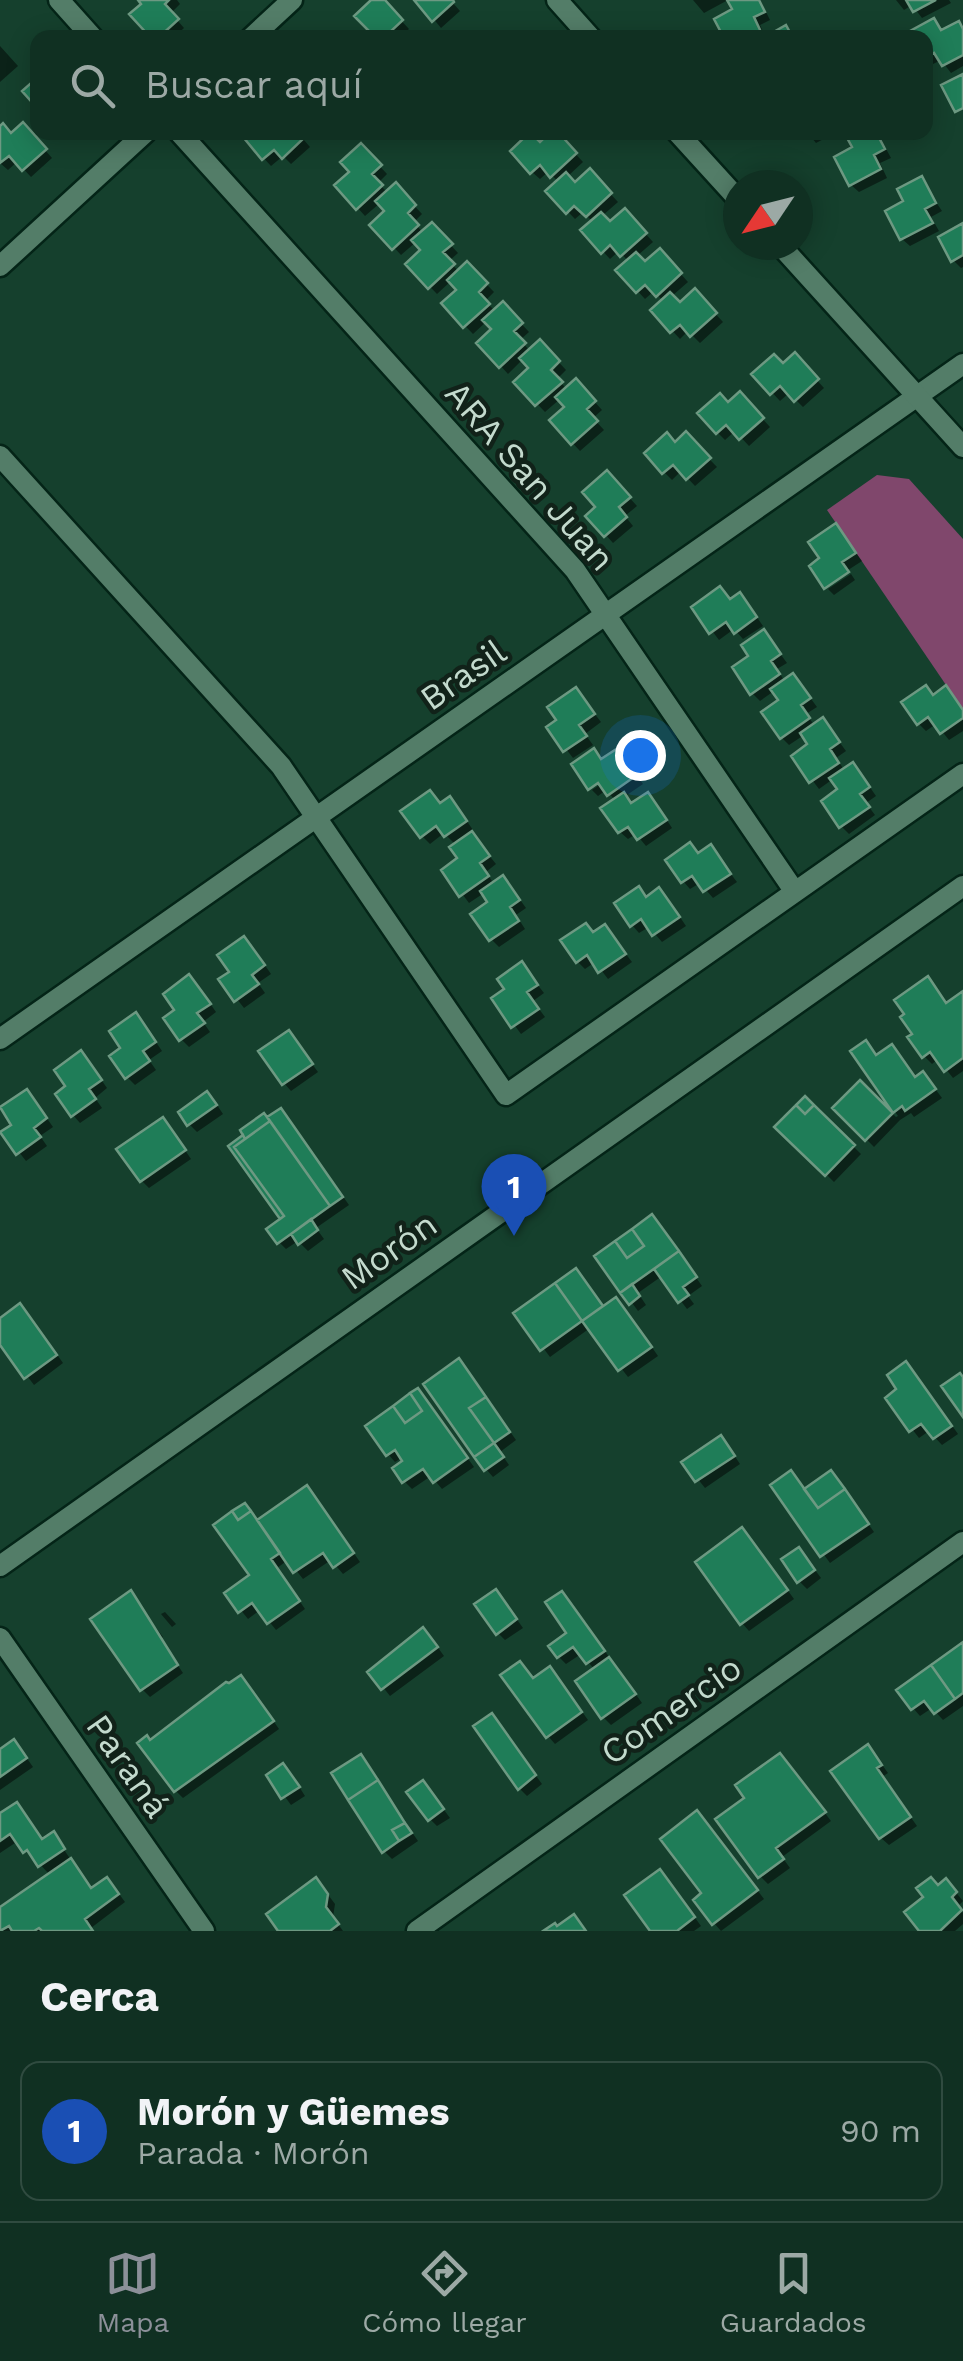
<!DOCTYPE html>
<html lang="es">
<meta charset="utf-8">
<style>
:root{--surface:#103022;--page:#19382a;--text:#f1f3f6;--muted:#9ca9a5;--line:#304b40;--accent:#8c9099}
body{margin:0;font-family:"Work Sans",sans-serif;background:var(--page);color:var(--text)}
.compass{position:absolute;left:723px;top:170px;width:90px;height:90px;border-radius:50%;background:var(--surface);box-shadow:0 5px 25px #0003;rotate:235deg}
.you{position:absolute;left:640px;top:755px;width:35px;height:35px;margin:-25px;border:8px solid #fff;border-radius:50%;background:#1a73e8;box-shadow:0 0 0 15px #1a73e833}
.badge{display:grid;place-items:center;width:65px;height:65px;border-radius:50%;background:var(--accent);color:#fff;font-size:32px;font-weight:700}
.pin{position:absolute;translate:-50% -82px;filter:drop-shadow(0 2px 5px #0008)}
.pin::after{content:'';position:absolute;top:52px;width:35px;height:30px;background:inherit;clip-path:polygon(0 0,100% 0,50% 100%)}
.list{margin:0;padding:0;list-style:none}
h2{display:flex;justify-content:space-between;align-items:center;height:130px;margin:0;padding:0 40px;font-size:42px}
h2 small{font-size:32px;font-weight:400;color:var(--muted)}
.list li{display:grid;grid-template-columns:65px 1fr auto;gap:30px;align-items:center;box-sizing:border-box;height:140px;margin:0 20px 20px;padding:0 20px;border:2px solid var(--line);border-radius:20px}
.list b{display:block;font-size:38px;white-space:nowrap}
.list p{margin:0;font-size:32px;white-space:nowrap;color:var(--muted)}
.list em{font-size:32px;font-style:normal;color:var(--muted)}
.icon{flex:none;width:55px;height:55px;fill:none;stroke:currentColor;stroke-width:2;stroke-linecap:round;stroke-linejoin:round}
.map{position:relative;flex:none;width:963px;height:1931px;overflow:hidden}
.search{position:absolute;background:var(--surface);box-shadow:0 5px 25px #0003;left:30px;right:30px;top:30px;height:110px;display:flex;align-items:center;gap:25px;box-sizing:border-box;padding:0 35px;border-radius:20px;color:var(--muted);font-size:38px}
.sheet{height:290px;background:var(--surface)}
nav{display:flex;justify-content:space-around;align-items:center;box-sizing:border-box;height:140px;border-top:2px solid var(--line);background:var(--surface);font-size:28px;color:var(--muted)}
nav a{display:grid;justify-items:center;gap:5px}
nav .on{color:var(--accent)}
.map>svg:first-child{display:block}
.green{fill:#80476c}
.shadow{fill:#0007}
.building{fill:#1f7d58;stroke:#6d9982;stroke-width:2.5}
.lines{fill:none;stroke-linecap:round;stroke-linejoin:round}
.minor-casing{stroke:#042417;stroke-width:25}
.tertiary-casing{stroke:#042417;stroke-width:25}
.minor{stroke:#537d68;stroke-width:20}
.tertiary{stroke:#537d68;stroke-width:20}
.labels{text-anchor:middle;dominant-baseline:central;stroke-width:9;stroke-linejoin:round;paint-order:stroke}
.street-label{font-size:35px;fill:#c3dacd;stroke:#112219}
</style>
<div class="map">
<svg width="963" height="1931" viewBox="0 0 963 1931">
<rect width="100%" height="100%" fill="#15402d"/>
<path class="green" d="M877 475 909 479 963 539V710L827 510Z"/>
<path class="shadow" d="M141 0H177L180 4 171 13 184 28 173 38H154Z
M374 0H382L409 29 399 38H363L371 31Z
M418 0H454L452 2 460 11 441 28Z
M693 0H728L704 13Z
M730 0H760L770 20 760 25 766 38H726L735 10Z
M896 0H949L951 3 922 18 912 5 904 10Z
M934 21 943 31 958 24 963 29V66L951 73 941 60 933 64 926 56V38Z
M0 46 18 66 0 82Z
M23 125 52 158 31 177 17 162 8 170 0 163V129L12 135Z
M297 132 310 147 291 164 283 156 271 166 241 134Z
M497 132H513L505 140Z
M514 132H536L532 137 540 145 555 132 583 162 567 177 575 185 590 172 618 202 602 216 610 225 625 211 653 242 637 256 645 265 660 251 688 282 672 296 680 305 695 292 723 322 700 343 688 331 680 339 653 310 663 301 654 291 645 299 619 271 629 262 619 251 610 259 584 231 593 222 583 212 575 219 548 191 559 182 548 172 540 179 532 172 523 142Z
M807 132H837L816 143Z
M857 132H877L891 158 880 163 887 178 859 192 851 185Z
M361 146 387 174 378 183 388 193 396 186 422 214 414 222 423 233 432 225 458 253 449 261 459 272 467 264 494 292 485 301 495 311 503 304 529 332 520 340 530 351 540 342 566 370 557 379 567 389 576 381 602 410 593 418 604 430 580 451 552 421 567 407 560 399 545 412 516 382 531 368 523 359 508 374 480 343 494 330 487 321 473 334 444 304 459 290 451 281 437 294 408 264 424 250 416 242 401 255 373 225 388 212 380 203 365 216 337 185 352 172Z
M921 180 942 211 931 217 939 231 910 246 902 239 907 202Z
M963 226V267L961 268 953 260Z
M795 356 824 388 803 407 789 393 780 401 755 374 783 366Z
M740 394 770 427 749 446 735 431 725 440 717 432 729 405Z
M686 435 717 467 695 486 681 471 672 480 664 472 676 444Z
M607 473 637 506 625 516 633 526 613 543 589 516 599 508Z
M836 526 862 561 825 585 823 559Z
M851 574 855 580 834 595 828 589Z
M731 601 747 603 763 626 743 639 734 629 719 640 694 607Z
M764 632 787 663 777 669 785 682 800 684 817 707 806 714 815 726 823 720 846 751 836 758 845 771 860 773 876 796 866 803 875 815 849 834 841 826V790L833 779 819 789 794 756 810 745 804 735 789 745 781 737V701L774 691 760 701 752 693V657Z
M926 688 935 697 963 710V731L949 740 936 724 926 731 919 724Z
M576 690 601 722 585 734 593 745 573 758 550 728 560 721Z
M625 759 643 784 624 797 633 805 655 802 672 828 646 846 636 834 628 839 620 832 616 801 606 790 598 796 592 790 610 778 603 762Z
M441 805 457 807 473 830 470 832 496 864 486 872 494 884 510 886 526 908 516 915 525 929 499 947 491 939 490 902 484 893 469 903 444 870 461 859 456 845 444 833 430 844 422 836Z
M710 847 737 882 713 898 700 883 690 889 683 881 699 855Z
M639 889 648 899 667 898 686 926 662 942 649 927 639 933 632 925Z
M605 927 632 962 608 979 595 962 585 969 578 962 594 934Z
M252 947 271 974 258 983 265 993 244 1008 222 980 232 973Z
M522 965 544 993 533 1001 545 1017 521 1034 495 999 507 990Z
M197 985 216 1012 203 1022 210 1032 189 1047 181 1039Z
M935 987 948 1005 963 994V1071L953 1078 938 1059 932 1064 924 1056Z
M143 1023 162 1051 149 1060 156 1070 135 1085 127 1077Z
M289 1033 318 1072 291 1091 284 1083Z
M866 1044 878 1057 892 1047 916 1079 930 1082 942 1098 914 1117 911 1113 900 1120 874 1147 836 1108 860 1083 896 1117 898 1116 853 1052Z
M88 1061 107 1088 95 1098 102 1108 80 1123 73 1115Z
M805 1099 861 1154 834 1182 778 1127Z
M34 1100 53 1127 40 1136 47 1146 26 1161 4 1133Z
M215 1102 223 1114 197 1132 189 1124Z
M288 1119 349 1205 316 1228 324 1239 308 1251 298 1241 286 1249 279 1242 284 1219 232 1146 268 1120Z
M170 1128 191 1159 149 1188 142 1181Z
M659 1225 702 1286 688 1296 694 1304 687 1309 662 1276 638 1293 646 1305 638 1311 598 1256Z
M583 1279 604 1308 616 1300 624 1307 658 1356 628 1377 590 1328 550 1357 517 1313Z
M28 1314 63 1363 34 1385 0 1340V1321Z
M466 1369 516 1440 500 1452 509 1465 493 1477 486 1469Z
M914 1372 958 1434 942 1445 929 1431 919 1438 888 1398Z
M425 1399 474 1467 442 1489 431 1476 412 1489 404 1481 403 1457 395 1462 388 1454Z
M728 1446 740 1464 705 1488 685 1463Z
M838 1481 874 1532 830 1563 773 1485 805 1491Z
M314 1496 360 1562 343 1574 331 1560 303 1579 288 1560 277 1568 305 1609 276 1630 260 1610 248 1619 227 1593 252 1576 258 1522Z
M750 1538 794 1599 749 1631 742 1623Z
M806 1558 821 1578 807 1589 799 1581Z
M130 1593 163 1637 160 1639 183 1673 150 1697 142 1689Z
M503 1600 523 1628 505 1640 498 1633Z
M569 1601 642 1703 611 1725 603 1717 595 1670 581 1654 566 1664 559 1657 570 1633Z
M165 1612 176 1624 172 1627 161 1614Z
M431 1638 444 1656 390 1696 371 1672Z
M963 1645V1706L943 1720 932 1708 920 1716 913 1708Z
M557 1677 588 1720 555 1744 548 1736 534 1680Z
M248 1685 279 1729 183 1798 176 1791 150 1742Z
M492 1716 542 1784 527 1796 519 1788Z
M21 1750 33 1767 0 1790V1752Z
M875 1755 888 1773 882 1777 917 1826 889 1845 881 1838Z
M360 1757 418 1841 392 1859 384 1851Z
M787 1763 831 1821 782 1857 790 1868 768 1884 760 1876 748 1798Z
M291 1774 305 1796 291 1805 269 1775Z
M430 1791 450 1818 437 1826 430 1819Z
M0 1816 43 1841 54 1835 92 1891 114 1887 125 1902 91 1928 93 1931H0V1910L50 1875 18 1841 0 1853Z
M705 1821 764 1899 721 1931 714 1923 705 1893Z
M667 1879 701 1926 694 1931H654Z
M323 1888 335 1904 333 1917 343 1931H281Z
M938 1888 953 1889 963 1901 958 1906 963 1913V1924L955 1931H922Z"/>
<path class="building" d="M138 0H169L165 4 179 19 158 38H151L129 14 141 4Z
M371 0H385L403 20 391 31 397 38H360L368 30 354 16Z
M414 0H453L454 2 432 22Z
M727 0H759L765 12 754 17 761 32 750 38H724L714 19 732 9Z
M906 0H936L913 12Z
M934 18 941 30 959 21 963 29V55L942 66 934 53 926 57V38H913L910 31Z
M786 25 793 38H763Z
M963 74V108L955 112 941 85Z
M38 77V109L22 91Z
M23 122 47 149 22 171 9 156 0 163V126L3 123 11 133Z
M239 132H299L304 138 282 159 274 150 262 160Z
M530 132 540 142 550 132H558L577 153 550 178 540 165 530 174 510 151Z
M852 132H876L885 149 874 155 881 169 849 186 834 157 852 147 846 136Z
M361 143 382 165 372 174 383 185 356 210 334 185 349 172 340 162Z
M590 168 612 193 586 217 574 206 566 214 545 191 566 172 575 182Z
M922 176 936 203 925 209 933 223 900 240 885 211 903 201 897 189Z
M396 182 416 205 408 213 419 225 392 250 369 225 384 211 375 201Z
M625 208 647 233 620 257 610 245 601 254 580 230 601 212 610 221Z
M432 222 453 244 443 252 455 264 428 289 405 264 420 250 411 240Z
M963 223V255L951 262 938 237Z
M660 248 682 273 656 297 645 285 636 293 615 270 636 252 645 261Z
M467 261 488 283 479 292 490 304 463 328 441 303 456 290 447 280Z
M695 288 717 313 690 337 680 325 670 333 650 310 670 292 680 302Z
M503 301 523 323 514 331 526 343 499 368 476 343 491 329 482 320Z
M540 339 560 361 551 370 563 382 535 406 513 382 528 368 519 358Z
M795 352 819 379 794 402 780 386 770 395 751 374 774 354 783 363Z
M576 378 596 401 587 409 598 421 571 445 549 420 564 407 555 397Z
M740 391 764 418 739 440 726 425 716 434 697 413 720 393 728 402Z
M686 431 711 458 686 480 673 465 662 474 644 453 667 432 675 442Z
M607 470 631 497 619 507 627 517 604 537 585 516 595 507 582 492Z
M836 523 856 553 842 562 849 572 824 589 809 566 819 558 808 542Z
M720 586 730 599 740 592 757 617 734 634 726 622 709 634 691 607Z
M764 629 781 654 771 661 780 674 750 695 732 667 748 656 741 645Z
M793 673 811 698 801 705 810 718 780 739 761 712 778 700 770 689Z
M926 685 933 695 946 685 963 710V718L940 734 928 717 917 725 901 702Z
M576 687 595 714 579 725 587 736 563 752 546 727 556 720 547 707Z
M823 717 840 742 830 749 839 763 809 783 791 756 807 744 800 733Z
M594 748 601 759 618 748 637 775 607 796 598 783 588 790 571 764Z
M853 762 870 787 860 794 870 807 839 828 821 801 837 789 829 778Z
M430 790 440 803 450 796 467 821 444 837 436 826 420 838 400 811Z
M624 792 631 803 648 792 667 820 637 840 628 827 618 833 600 808Z
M472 831 490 856 480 863 489 876 459 897 441 870 457 858 449 847Z
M690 842 698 853 711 844 731 874 703 892 692 876 681 883 665 860Z
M503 875 520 900 510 907 519 921 489 941 470 914 487 902 480 891Z
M639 886 646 897 659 887 680 917 652 936 641 919 630 927 614 903Z
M586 923 593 932 605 924 626 954 598 973 587 955 576 963 560 940Z
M244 936 265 965 252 975 259 984 234 1002 218 979 229 972 217 955Z
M522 961 538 985 527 992 539 1009 511 1028 491 998 504 989 497 979Z
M189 974 211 1004 197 1013 205 1023 179 1041 163 1018 174 1010 163 994Z
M928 976 946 1003 963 991V1058L944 1072 930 1052 922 1058 907 1037 912 1034 900 1017 904 1014 894 1000Z
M136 1012 156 1042 143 1051 150 1061 125 1079 109 1056 120 1048 109 1031Z
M289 1030 313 1064 282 1085 258 1051Z
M866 1040 876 1055 892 1044 915 1077 923 1071 936 1089 905 1111 902 1106 893 1113 850 1051Z
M81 1050 102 1080 89 1089 96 1099 71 1117 55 1094 65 1086 54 1070Z
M860 1080 893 1113 865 1141 832 1108Z
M27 1089 47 1118 34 1128 41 1137 16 1155 0 1132 11 1125 0 1107Z
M207 1091 217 1105 187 1126 178 1112Z
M805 1096 814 1105 805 1114 796 1105Z
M796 1105 805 1114 814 1105 855 1145 825 1176 774 1127Z
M281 1108 343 1197 330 1206 267 1117Z
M264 1113 270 1121 245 1139 240 1130Z
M163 1117 186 1150 140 1182 116 1149Z
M270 1121 330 1206 277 1244 266 1229 284 1216 234 1147Z
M243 1135 245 1139 234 1147 284 1216 280 1219 228 1146Z
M652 1214 679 1251 620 1293 594 1256 615 1241 627 1258 644 1246 632 1229Z
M311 1219 318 1230 298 1245 291 1234Z
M632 1229 644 1246 627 1258 615 1241Z
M679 1251 697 1277 683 1287 689 1295 678 1303 654 1269Z
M576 1268 603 1306 582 1321 555 1283Z
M555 1283 582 1321 540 1351 513 1313Z
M632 1284 640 1296 629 1305 620 1293Z
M616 1297 652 1347 618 1371 582 1321Z
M20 1303 57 1355 24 1379 0 1345V1318Z
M459 1358 486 1397 469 1408 494 1443 474 1457 423 1384Z
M906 1361 952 1426 933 1439 921 1424 909 1432 885 1398 896 1389 887 1375Z
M960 1373 963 1377V1417L941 1386Z
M418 1388 468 1458 433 1483 423 1469 402 1483 392 1468 402 1461 395 1450 386 1456 365 1426 393 1406 405 1423 422 1411 410 1393Z
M410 1393 422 1411 405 1423 393 1406Z
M486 1397 510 1432 494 1443 469 1408Z
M721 1435 735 1456 695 1482 681 1462Z
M494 1443 504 1457 484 1471 474 1457Z
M791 1470 818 1508 845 1489 869 1524 820 1557 770 1485Z
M831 1470 845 1489 818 1508 804 1489Z
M307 1485 354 1553 333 1568 323 1553 293 1573 257 1520Z
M245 1503 251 1511 238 1520 232 1511Z
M232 1511 238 1520 251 1511 280 1553 271 1559 300 1601 267 1624 252 1603 238 1613 224 1593 249 1575 213 1525Z
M742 1527 788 1590 740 1625 695 1562Z
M799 1547 815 1570 797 1583 781 1559Z
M496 1589 517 1619 496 1635 474 1604Z
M131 1590 178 1665 140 1691 90 1619Z
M562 1591 605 1651 586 1664 573 1647 557 1658 548 1646 566 1633 545 1602Z
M423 1627 438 1647 381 1690 367 1672Z
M963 1642V1693L955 1699 931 1665Z
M609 1657 636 1694 601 1719 575 1681Z
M520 1661 533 1678 550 1666 582 1712 546 1738 500 1675Z
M931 1665 955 1699 934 1714 924 1701 911 1710 896 1690Z
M241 1675 274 1721 174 1792 137 1743 147 1735 150 1740 226 1682 229 1683Z
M492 1713 536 1775 518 1790 473 1726Z
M14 1739 27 1758 0 1777V1749Z
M868 1744 882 1765 877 1768 911 1817 879 1839 830 1771Z
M780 1753 826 1812 776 1848 784 1859 758 1878 715 1819 744 1798 735 1785Z
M361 1754 378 1780 348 1800 331 1773Z
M283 1763 300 1787 281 1799 266 1775Z
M378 1780 405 1823 392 1830 399 1841 382 1853 348 1800Z
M423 1780 444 1809 428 1821 406 1792Z
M17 1802 42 1839 54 1831 65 1849 38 1867 27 1850 23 1853 10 1834 0 1841V1813Z
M697 1810 758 1890 712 1925 693 1900 701 1893 660 1839Z
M405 1823 412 1833 399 1841 392 1830Z
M71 1858 91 1888 107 1877 119 1894 85 1919 93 1931H42L39 1928 34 1931H12L9 1926 0 1931V1907Z
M660 1869 695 1917 677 1931H650L624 1895Z
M316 1877 328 1894 326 1907 339 1924 330 1931H278L266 1914Z
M931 1877 938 1885 946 1878 957 1892 952 1897 962 1910 940 1931H919L904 1912 923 1897 916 1888Z
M574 1914 586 1931H543L555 1923 557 1926Z"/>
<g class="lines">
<defs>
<path id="minor" d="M59 0 93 38
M251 38 292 0
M179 132 575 570 795 892
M0 266 146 132
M0 456 281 766 506 1095 963 774
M0 1039 963 364
M0 1566 963 886
M0 1638 204 1931
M417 1931 963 1542"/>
<path id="tertiary" d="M557 0 591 38
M677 132 738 199
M780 245 963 447"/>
</defs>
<use href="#minor" class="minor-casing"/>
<use href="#tertiary" class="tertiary-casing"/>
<use href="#minor" class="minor"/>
<use href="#tertiary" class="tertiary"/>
</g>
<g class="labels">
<g class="street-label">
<text transform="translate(530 476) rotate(49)">ARA San Juan</text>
<text transform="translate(463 675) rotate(-35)">Brasil</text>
<text transform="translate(389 1251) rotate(-35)">Morón</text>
<text transform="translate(671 1710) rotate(-35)">Comercio</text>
<text transform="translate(128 1766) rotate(55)">Paraná</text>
</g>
</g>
</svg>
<svg class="compass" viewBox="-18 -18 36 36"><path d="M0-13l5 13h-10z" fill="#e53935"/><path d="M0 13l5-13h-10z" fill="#9ca9a5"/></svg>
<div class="you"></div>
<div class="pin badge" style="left:514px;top:1236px;background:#1a4fb4">1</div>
<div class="search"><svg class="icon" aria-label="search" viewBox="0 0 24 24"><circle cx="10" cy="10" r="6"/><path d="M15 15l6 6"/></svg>Buscar aquí</div>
</div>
<section class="sheet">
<h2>Cerca<small></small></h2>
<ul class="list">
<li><span class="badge" style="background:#1a4fb4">1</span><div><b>Morón y Güemes</b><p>Parada · Morón</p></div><em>90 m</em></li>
</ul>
</section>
<nav>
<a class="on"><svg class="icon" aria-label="map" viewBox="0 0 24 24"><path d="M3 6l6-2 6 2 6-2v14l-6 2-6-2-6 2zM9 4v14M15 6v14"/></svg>Mapa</a>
<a><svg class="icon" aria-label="directions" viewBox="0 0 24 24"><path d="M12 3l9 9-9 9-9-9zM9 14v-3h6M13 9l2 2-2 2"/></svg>Cómo llegar</a>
<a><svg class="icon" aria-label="saved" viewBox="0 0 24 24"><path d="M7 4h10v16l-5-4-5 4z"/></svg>Guardados</a>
</nav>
